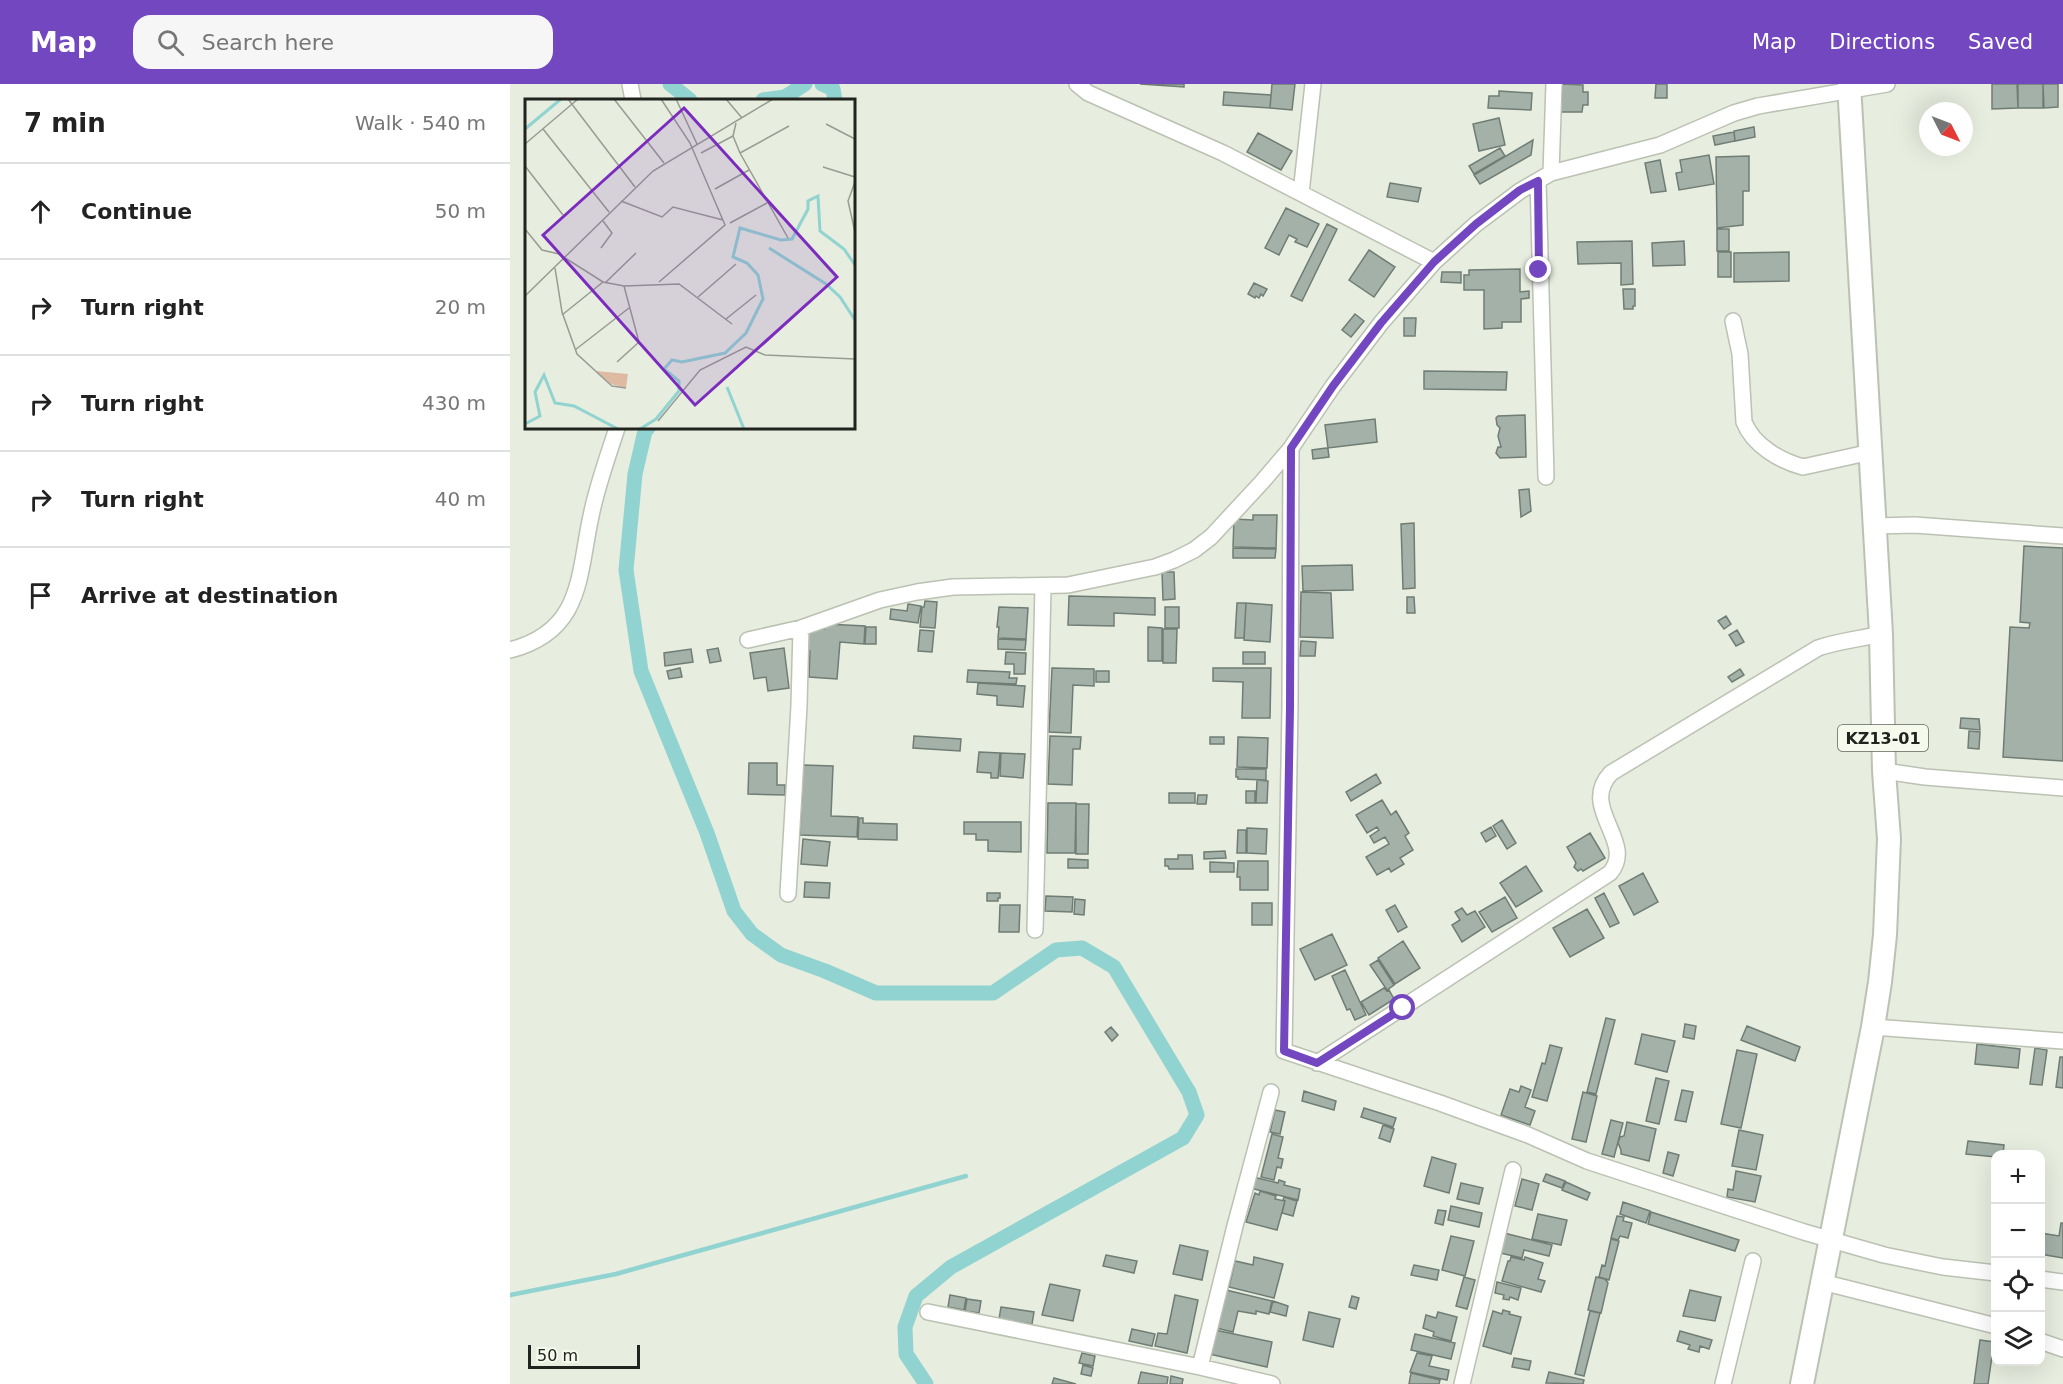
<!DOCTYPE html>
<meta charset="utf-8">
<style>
:root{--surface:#fff;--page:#f6f6f6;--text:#222;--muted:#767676;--line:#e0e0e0;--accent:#7247c0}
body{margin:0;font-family:"DejaVu Sans",sans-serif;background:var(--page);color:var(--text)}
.controls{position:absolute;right:18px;bottom:18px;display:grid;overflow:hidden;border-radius:12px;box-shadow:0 6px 24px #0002}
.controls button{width:54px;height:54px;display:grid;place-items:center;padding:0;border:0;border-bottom:2px solid var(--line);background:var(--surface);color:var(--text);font:30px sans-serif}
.compass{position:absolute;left:1409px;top:18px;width:54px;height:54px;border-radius:50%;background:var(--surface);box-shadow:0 6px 24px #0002;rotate:132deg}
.scale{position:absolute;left:18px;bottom:15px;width:112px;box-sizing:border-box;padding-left:6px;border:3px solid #21231e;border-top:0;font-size:16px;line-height:21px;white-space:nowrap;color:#21231e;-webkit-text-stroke:4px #f5faec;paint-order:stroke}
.stop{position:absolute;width:18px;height:18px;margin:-14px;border:4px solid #7247c0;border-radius:50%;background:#fff}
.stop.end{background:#7247c0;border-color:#fff;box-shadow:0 2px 6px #0008}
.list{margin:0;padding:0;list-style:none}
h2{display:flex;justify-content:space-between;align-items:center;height:78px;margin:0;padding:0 24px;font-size:26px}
h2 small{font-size:20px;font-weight:400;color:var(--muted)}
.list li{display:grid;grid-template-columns:39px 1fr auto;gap:18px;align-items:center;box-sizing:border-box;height:96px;padding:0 24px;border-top:2px solid var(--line)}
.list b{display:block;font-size:22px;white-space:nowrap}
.list em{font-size:20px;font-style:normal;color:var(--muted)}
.icon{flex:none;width:33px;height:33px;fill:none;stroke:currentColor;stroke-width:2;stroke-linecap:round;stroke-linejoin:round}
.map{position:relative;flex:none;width:1553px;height:1300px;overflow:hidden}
header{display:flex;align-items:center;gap:36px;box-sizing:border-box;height:84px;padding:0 30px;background:var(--accent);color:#fff}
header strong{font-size:28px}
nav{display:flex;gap:33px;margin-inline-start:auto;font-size:21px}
.search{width:420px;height:54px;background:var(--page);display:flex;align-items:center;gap:15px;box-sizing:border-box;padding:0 21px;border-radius:18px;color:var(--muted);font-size:22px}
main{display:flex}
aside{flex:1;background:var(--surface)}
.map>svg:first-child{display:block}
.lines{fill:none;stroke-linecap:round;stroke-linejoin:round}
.stream{stroke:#91d3d0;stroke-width:4.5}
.canal{stroke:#91d3d0;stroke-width:15}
.building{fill:#a3b1a8;stroke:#707d75;stroke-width:1.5}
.minor-casing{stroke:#bbc1b3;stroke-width:18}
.highway-casing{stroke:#bbc1b3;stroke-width:26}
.minor{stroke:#fff;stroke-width:15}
.highway{stroke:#fff;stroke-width:22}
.route{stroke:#7247c0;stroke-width:8}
.labels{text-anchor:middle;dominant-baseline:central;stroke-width:4.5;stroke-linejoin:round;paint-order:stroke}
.shield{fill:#f5faec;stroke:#61645c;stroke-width:1.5}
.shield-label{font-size:16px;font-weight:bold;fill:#21231e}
.inset-river{fill:none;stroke:#91d3d0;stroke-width:3}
.inset-road{fill:none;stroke:#989c92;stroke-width:1.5}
.view{fill:#7b2cbf;fill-opacity:0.15;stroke:#7b2cbf;stroke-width:3}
.inset-edge{fill:none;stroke:#21231e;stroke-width:3}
</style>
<header>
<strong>Map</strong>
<div class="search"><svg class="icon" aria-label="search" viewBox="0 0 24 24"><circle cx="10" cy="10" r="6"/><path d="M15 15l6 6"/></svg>Search here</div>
<nav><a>Map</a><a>Directions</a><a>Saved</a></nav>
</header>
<main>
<aside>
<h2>7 min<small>Walk · 540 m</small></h2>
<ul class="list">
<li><svg class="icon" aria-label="ahead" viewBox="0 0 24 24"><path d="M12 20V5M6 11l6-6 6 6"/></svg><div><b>Continue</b></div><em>50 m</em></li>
<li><svg class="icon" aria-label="right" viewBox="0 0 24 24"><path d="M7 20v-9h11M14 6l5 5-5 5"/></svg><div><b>Turn right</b></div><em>20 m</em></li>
<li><svg class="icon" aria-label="right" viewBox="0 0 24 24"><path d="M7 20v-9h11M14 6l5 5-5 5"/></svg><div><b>Turn right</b></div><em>430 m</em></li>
<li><svg class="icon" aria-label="right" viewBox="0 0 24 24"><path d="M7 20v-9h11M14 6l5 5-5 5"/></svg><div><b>Turn right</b></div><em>40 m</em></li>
<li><svg class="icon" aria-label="arrive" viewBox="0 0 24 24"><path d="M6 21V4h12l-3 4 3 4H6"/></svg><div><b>Arrive at destination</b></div></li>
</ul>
</aside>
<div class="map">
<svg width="1553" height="1300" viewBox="0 0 1553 1300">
<rect width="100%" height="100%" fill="#e7eddf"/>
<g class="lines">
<path class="stream" d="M0 1211 106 1190 456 1092"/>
<path class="canal" d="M160 0 180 16
M312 0 323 5 325 16
M253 16 275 13 295 0
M138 344 135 347 125 390 116 486 131 587 197 749 224 827 242 850 271 871 315 887 366 909H483L546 866 572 864 604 883 679 1008 687 1031 673 1054 441 1183 406 1212 395 1243 396 1270 416 1300"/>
</g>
<path class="building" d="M630 0H674V3Z
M762 0H785L782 26 760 24Z
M1052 0 1073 1V8H1078V21H1073L1072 28H1051Z
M1146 0H1157V14H1145Z
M1482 0H1507L1508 24 1482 25Z
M1508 0H1533V24H1508Z
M1533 0H1548V23L1534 24Z
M989 7 1022 9 1021 26 978 24 979 12H989Z
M714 8 761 11 760 24 713 21Z
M989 34 995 61 969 67 963 40Z
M1244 43 1245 53 1225 57 1224 47Z
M1224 48 1225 57 1205 61 1203 52Z
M748 49 782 67 771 86 737 68Z
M1023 56 1021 71 970 100 964 91Z
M990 64 995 72 964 90 959 82Z
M1199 71 1204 100 1169 106 1166 89 1172 88 1170 76Z
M1239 72V107H1233V141L1207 144 1206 73Z
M1150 76 1156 107 1141 109 1135 79Z
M880 99 911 104 908 118 877 113Z
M776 124 809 140 797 163 785 158 787 155 779 151 769 171 755 164Z
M817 140 827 145 792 217 781 212Z
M1207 145H1219V167H1207Z
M1122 157 1123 200 1111 201V179L1068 180 1067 158Z
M1174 157 1175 181 1143 182 1142 159Z
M859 166 885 183 864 213 839 196Z
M1208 168H1221V193H1208Z
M1279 168V197L1224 198V169Z
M1010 185V208L1019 207V214L1011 215V238H992V244L974 245V206H954V191H959V186Z
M932 188H951V199L931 198Z
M744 199 757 205 753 212 751 210 749 214 746 212 745 214 738 210Z
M1113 205H1125V222H1123V225H1114Z
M845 230 854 237 841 253 832 246Z
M894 234H906L905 252H894Z
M914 287 997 288 996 306 914 305Z
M1015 331 1016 373 990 374 986 369 988 363H991L988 352 990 344 987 341 986 334 988 332Z
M865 335 867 358 818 364 815 341Z
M816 364 818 365 819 373 803 375 802 366Z
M1019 405 1021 427 1011 433 1009 406Z
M743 431H767L766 464 723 463 724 435 743 436Z
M904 439 905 504 893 505 891 440Z
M1514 462 1553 464V677L1493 673 1500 543 1519 544 1520 539 1510 538Z
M723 464 766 465 765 474H723Z
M842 481 843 506 793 507 792 482Z
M652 488H664L665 515 653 516Z
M791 508 821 509 823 554 790 553Z
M559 512 645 514V531L604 529V542L558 541Z
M897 513H904L905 529H897Z
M415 517 427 518 425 544 410 543 412 523H414Z
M727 519H736L734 554H725Z
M736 519 762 521 760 558 734 556Z
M398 520 411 522 408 539 380 535 381 525 397 527Z
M489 523 518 524 516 555 488 554 489 543H487Z
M655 523H669V544H655Z
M1216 532 1221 540 1214 545 1208 537Z
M316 540 355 542 354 560 330 558 327 595 299 593 300 567H294L297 544 315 545Z
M356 543H366V560H355Z
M638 543 652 544V577H638Z
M653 545H667L666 579H653Z
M410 546 424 547 422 568 408 567Z
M1227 546 1234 558 1226 562 1219 551Z
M488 555 516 556 515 566 488 565Z
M791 557 806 558 805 572H790Z
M208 564 211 577 200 579 197 566Z
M274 564 279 604 258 607 256 593 244 595 240 569Z
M181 565 183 578 155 582 154 569Z
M496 568 516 569 515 590H504V580H495Z
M733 568H755V580H733Z
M170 584 172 593 159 595 157 587Z
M542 584 584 585V602L563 601 561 649 539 648Z
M703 584H761L760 634H732L733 598 703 597Z
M1230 585 1234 591 1222 598 1218 593Z
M458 586 500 588 499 594H507L506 600 457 598Z
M586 587H599V598H586Z
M468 599 515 602 513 623 487 621V612L467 610Z
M1451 634 1469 635 1470 646 1450 644Z
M1459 647 1470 648 1469 665 1458 664Z
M404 652 451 655 450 667 403 664Z
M540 652 571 653 570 665H563L562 701 538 700Z
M700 653H714V660H700Z
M728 653 758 654 757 684 727 683Z
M469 668 490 669 488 694H481V689L467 688Z
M491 669 515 670 513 694 490 692Z
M239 679H267V701H275V711L238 710Z
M293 681 323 682 321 732 348 733 347 753 290 751Z
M726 685H756V696L728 695V693H726Z
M866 690 871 699 841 717 836 708Z
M747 696 758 697 757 719H746Z
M736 707H745V719H736Z
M659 709H685V719H659Z
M688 711H697L696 720H687Z
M872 716 881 731 886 727 899 749 895 752 903 766 890 774 894 780 881 788 879 784 867 791 856 773 879 760 875 753 864 759 860 752 869 746 867 743 857 749 846 731Z
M538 719H566L565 769H537Z
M566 720H579L578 770H566Z
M349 734H353V739L387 740V756L348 755Z
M992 736 1006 759 997 765 983 742Z
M454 738H511V768L478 767V756H466V750H454Z
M981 743 986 752 976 758 971 749Z
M737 744 757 745 756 770 737 769Z
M728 746H736V769H727Z
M1080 749 1095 774 1073 787 1071 785 1068 787 1064 783 1066 779 1057 763Z
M293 755 320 758 317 782 291 780Z
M715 767 716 774 694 775V768Z
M668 771H682L683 785H659L658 782H655V775H668Z
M558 775 578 776V784H558Z
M728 777H758V806H730V793H727Z
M700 778 724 779V788H700Z
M1016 782 1032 807 1006 823 990 799Z
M1133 789 1148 818 1124 831 1109 802Z
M295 798 320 799 319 814 294 813Z
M477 809H490V814H488V817H477Z
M1094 809 1109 839 1100 843 1085 814Z
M536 812 563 813 562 828 535 827Z
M995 813 1007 834 982 848 969 828Z
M565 815 575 816 574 831 564 830Z
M742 819H762V841H742Z
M490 821H510L509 848H489Z
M885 821 897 843 888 848 876 826Z
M952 824 957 831 965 827 975 843 952 858 942 841 950 836 945 828Z
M1077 825 1094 854 1060 873 1043 844Z
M822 850 837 881 805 896 790 865Z
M893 857 910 884 885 900 868 874Z
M868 876 884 901 877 906 860 881Z
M835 886 856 931 845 936 840 925 837 926 822 892Z
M874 904 877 907 879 906 884 915 859 931 851 918Z
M1096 934 1105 936 1086 1010 1077 1008Z
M1175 940 1186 942 1184 955 1173 953Z
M1237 942 1290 963 1285 977 1231 956Z
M601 943 608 951 602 957 595 948Z
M1132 950 1165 957 1157 988 1125 980Z
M1467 960 1510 965 1508 984 1465 980Z
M1040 961 1052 964 1037 1017 1022 1013 1032 979 1035 980Z
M1525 964 1537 966 1532 1001 1520 1000Z
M1227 966 1247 970 1231 1044 1211 1040Z
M1550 973H1553V1004L1546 1003Z
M1146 994 1159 997 1149 1040 1136 1037Z
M1011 1002 1021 1006 1015 1023 1025 1027 1020 1041 991 1031 1000 1005 1009 1008Z
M1172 1006 1183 1008 1176 1038 1165 1036Z
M794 1007 826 1017 824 1026 792 1017Z
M1073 1008 1087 1012 1076 1058 1062 1055Z
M854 1024 886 1034 883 1043 851 1033Z
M765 1026 775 1028 770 1050 760 1048Z
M1101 1036 1113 1039 1104 1073 1092 1070Z
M1117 1038 1146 1045 1139 1077 1111 1070V1066L1108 1059 1110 1053 1114 1052Z
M873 1041 884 1045 880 1058 869 1054Z
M1229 1046 1253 1051 1246 1086 1222 1082Z
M762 1050 773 1053 768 1074 773 1075 771 1084 767 1083 764 1096 751 1093Z
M1458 1057 1494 1061 1493 1070H1486V1073L1456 1070Z
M1158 1068 1169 1071 1163 1092 1153 1089Z
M922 1073 946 1080 939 1109 914 1102Z
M1226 1087 1251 1092 1245 1118 1217 1113 1218 1105 1223 1106Z
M1036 1090 1055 1097 1052 1104 1033 1097Z
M743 1093 768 1099 769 1096 775 1098 774 1101 790 1105 788 1116 740 1104Z
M1012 1095 1029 1100 1022 1126 1005 1122Z
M1056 1098 1080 1109 1077 1116 1052 1106Z
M951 1099 973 1104 969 1120 947 1115Z
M750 1107 766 1112 765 1115 775 1117 767 1146 736 1138 745 1109 749 1111Z
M774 1113 787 1117 783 1132 772 1129 775 1117 773 1116Z
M1113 1118 1140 1127 1136 1139 1110 1130Z
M941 1122 972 1129 969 1143 938 1136Z
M928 1126 936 1127 933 1141 925 1139Z
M1141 1128 1229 1156 1225 1167 1138 1140Z
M1028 1130 1057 1136 1051 1161 1022 1155Z
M1107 1132 1114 1133 1113 1137 1122 1139 1118 1154 1110 1152 1108 1156 1101 1154Z
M1551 1139H1553V1174L1530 1170V1149L1549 1152Z
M994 1149 1042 1161 1039 1172 1014 1166 1012 1174 986 1168Z
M941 1152 964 1157 955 1192 932 1186Z
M1101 1155 1109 1157 1099 1196 1089 1193 1092 1181 1095 1182Z
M670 1161 698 1167 692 1196 663 1190Z
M596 1171 627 1177 624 1189 593 1182Z
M744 1173 773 1180 764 1214 719 1203 725 1177 743 1181Z
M1001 1173 1014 1176 1015 1173 1033 1179 1028 1195 1035 1197 1031 1208 992 1197 998 1177H1000Z
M904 1181 929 1186 927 1196 901 1191Z
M954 1193 965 1196 957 1225 946 1222Z
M1086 1193 1095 1195 1098 1199 1091 1229 1078 1226Z
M987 1198 1011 1204 1008 1216 1000 1213 999 1216 993 1215 994 1211 985 1209Z
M540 1200 570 1206 563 1237 532 1231Z
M716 1206 762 1217 759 1230 746 1227V1230L728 1227 723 1248 706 1244Z
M1180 1206 1211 1213 1205 1237 1173 1232Z
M440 1211 456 1214 454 1226 438 1223Z
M665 1211 688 1216 677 1269 645 1262 648 1249 657 1250Z
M842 1212 849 1214 846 1225 839 1223Z
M457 1215 471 1217 469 1229 455 1227Z
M763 1217 778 1222 776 1232 760 1228Z
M491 1223 524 1228 522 1240 489 1235Z
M993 1226 1000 1228 999 1230 1011 1233 1001 1270 973 1262 983 1227 992 1230Z
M1080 1227 1090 1229 1074 1292 1065 1290Z
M799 1228 830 1235 823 1263 793 1256Z
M928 1228 947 1233 941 1257 923 1252 924 1248 913 1244 916 1231 926 1234Z
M622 1245 645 1250 642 1262 619 1257Z
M705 1246 762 1258 757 1283 699 1270Z
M1170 1247 1202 1256 1199 1265 1190 1262 1189 1268 1178 1265 1180 1261 1167 1257Z
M905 1250 945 1259 941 1275 901 1266Z
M1470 1256 1484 1258 1478 1300H1464Z
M572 1269 585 1272 583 1282 569 1279Z
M907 1269 922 1272 919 1282 939 1286 937 1296 900 1288Z
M1004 1274 1021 1277 1019 1286 1002 1283Z
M573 1281 583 1284 581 1292 571 1290Z
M631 1288 658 1293 657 1300H628Z
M1039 1288 1074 1296 1073 1300 1036 1299Z
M901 1289 930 1296 929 1300H899Z
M661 1292 673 1295 672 1300H660Z
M544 1294 566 1300H542Z"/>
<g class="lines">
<defs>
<path id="minor" d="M120 0 123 16
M567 0 578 9 713 69 924 178
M1041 89 1044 0
M1028 97 1036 393
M791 109 803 0
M1223 237 1230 270 1234 338C1243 361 1270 377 1293 383L1361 368
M781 364 780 623 774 967 930 1019 1018 1051 1077 1077 1294 1148 1374 1171 1433 1183 1486 1189
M1365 442 1405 441 1553 452
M238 556 291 544 370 516 407 508 443 503 558 501 645 483 664 476 684 466 701 453 752 398 781 364 823 302 871 239 924 178 966 140 1010 107 1041 89 1150 61 1224 29 1248 22 1377 0
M0 566C73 547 68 492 81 432 87 402 98 372 107 344
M1374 687 1415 693 1553 704
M278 810 289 622 291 544
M525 846 533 503
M1363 943 1553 957
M807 979 1100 789C1127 758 1068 724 1101 689L1308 564C1328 557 1350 555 1371 550
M1530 1195 1553 1198
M1312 1198 1486 1242
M418 1228 690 1283 762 1300
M1530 1257 1553 1265
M690 1283 725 1142 761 1008
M952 1300 1003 1086
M1213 1300 1243 1177"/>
<path id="highway" d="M1292 1300 1363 943 1370 898 1375 851 1379 755 1374 687 1371 550 1339 0"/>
</defs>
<use href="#minor" class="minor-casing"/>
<use href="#highway" class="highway-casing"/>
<use href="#minor" class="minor"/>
<use href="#highway" class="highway"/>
</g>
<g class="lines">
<path class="route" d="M893 924 807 979 774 967 780 623 781 364 823 302 871 239 924 178 966 140 1010 106 1028 97 1029 186"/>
</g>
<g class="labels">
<rect class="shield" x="1328" y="641" width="90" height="26" rx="4.5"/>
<g class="shield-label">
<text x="1373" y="654">KZ13-01</text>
</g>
</g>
<g transform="translate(15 15)">
<rect width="330" height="330" fill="#e7eddf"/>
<path d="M71 272 103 275 101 289 86 285Z" fill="#debaa3"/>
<path class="inset-river" d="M0 30 36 0M244 149 301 185 315 198 330 221M202 288 219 330M0 325 15 317 10 293 19 276 30 304 49 307 93 330M115 330 131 320 154 292V282L139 270 147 261 157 263 200 254 221 234 238 200 233 176 222 164 208 158 215 129 256 141 267 140 283 110V102L293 97 295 132 319 150 330 166"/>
<path class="inset-road" d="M43 0 110 88M89 0 139 64M151 0 172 45M201 0 217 19M211 24 208 37 215 54 263 139M301 25 330 40M18 30 84 113M0 45 53 0M176 54 208 37M215 54 264 27M0 67 38 116M298 68 330 78M330 83 323 102 330 133M190 90 224 71M96 102 137 118 148 108 198 121M205 124 242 104M0 130 17 151 34 155 78 183 99 187 154 185 207 225M76 149 87 134 78 122M30 169 37 213 52 255 87 287 101 289M134 183 200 126 165 44 136 0M80 184 111 154M0 197 128 72 248 0M173 198 211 165M37 216 78 183M201 220 231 196M50 251 104 209M92 263 114 243 99 187M133 322 175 271 221 248 240 256 330 260"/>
<path class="view" d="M159 9 312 178 170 306 18 136Z"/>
<rect width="330" height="330" class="inset-edge"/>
</g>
</svg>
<div class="controls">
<button>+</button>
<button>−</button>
<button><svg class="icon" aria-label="locate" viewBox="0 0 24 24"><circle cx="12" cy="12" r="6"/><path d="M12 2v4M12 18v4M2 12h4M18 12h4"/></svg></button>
<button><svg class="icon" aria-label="layers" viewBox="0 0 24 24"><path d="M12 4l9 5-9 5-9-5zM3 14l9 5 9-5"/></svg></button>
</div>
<svg class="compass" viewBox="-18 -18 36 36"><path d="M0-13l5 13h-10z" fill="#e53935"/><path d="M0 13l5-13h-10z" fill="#767676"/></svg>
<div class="scale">50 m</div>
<div class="stop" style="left:893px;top:924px"></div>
<div class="stop end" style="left:1029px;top:186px"></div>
</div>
</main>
